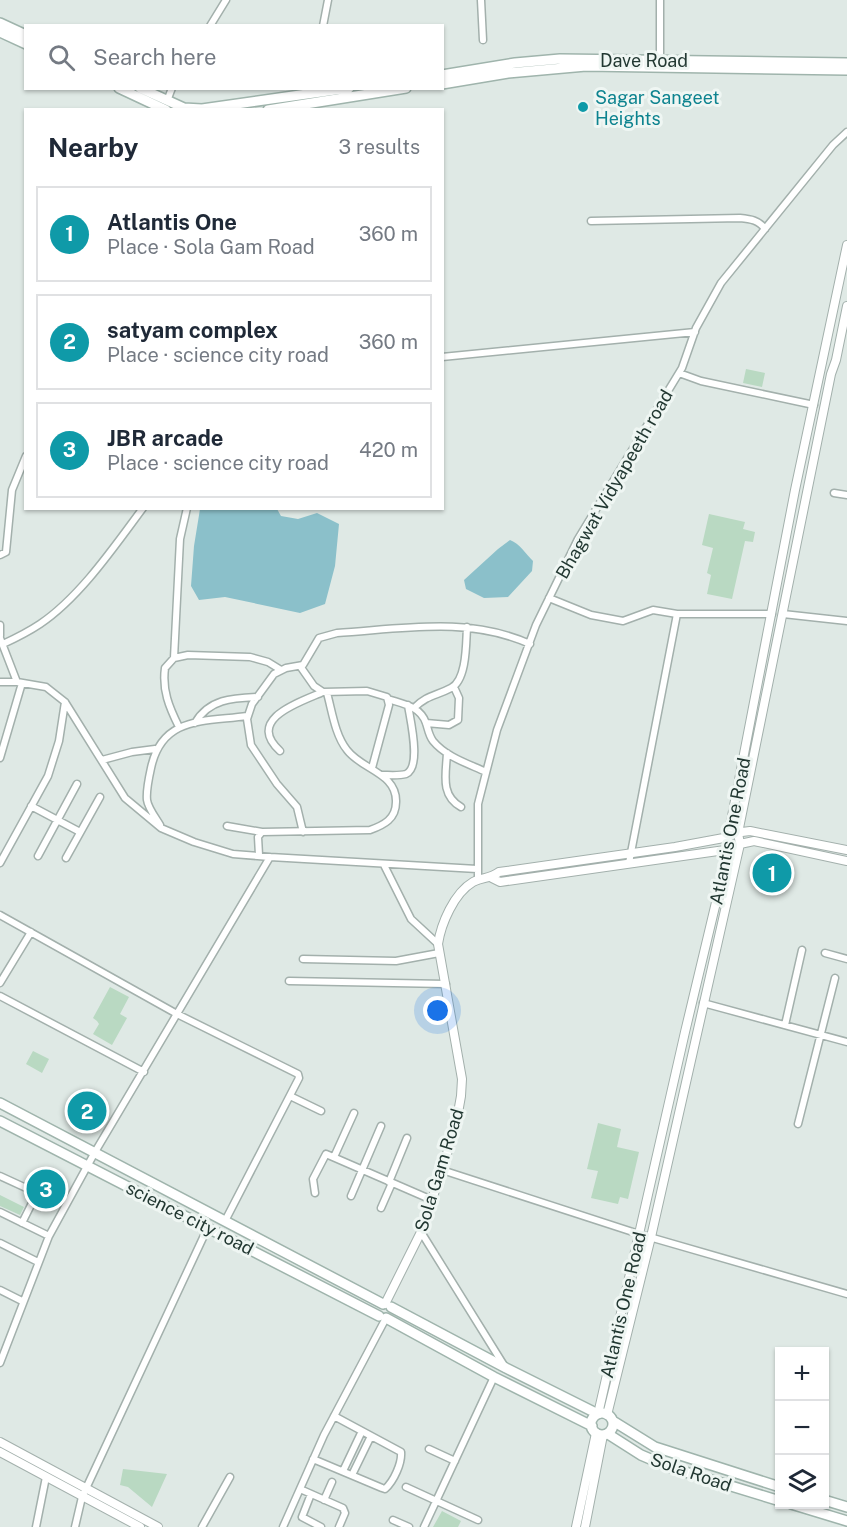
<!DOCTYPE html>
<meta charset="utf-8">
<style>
:root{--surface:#fff;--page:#f6f6f7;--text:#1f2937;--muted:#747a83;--line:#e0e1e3;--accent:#795149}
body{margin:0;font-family:"Public Sans",sans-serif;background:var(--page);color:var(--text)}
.controls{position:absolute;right:18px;bottom:18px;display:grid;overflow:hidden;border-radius:0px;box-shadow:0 2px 4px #0004}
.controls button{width:54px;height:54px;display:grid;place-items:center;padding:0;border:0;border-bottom:2px solid var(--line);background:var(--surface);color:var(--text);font:30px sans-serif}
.you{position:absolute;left:438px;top:1011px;width:21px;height:21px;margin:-15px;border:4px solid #fff;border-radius:50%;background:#1a73e8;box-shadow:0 0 0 9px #1a73e833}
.badge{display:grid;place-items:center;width:39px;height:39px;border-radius:50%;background:var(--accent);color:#fff;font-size:20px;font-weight:700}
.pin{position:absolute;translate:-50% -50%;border:3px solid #fff;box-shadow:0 2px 6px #0006}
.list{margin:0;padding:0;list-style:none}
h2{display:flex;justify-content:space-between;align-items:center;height:78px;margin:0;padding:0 24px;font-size:26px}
h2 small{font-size:20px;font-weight:400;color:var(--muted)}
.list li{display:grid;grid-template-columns:39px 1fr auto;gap:18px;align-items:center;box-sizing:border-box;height:96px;margin:0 12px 12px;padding:0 12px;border:2px solid var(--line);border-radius:0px}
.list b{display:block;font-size:22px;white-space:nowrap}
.list p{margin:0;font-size:20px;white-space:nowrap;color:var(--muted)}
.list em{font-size:20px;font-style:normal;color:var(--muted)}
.icon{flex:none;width:33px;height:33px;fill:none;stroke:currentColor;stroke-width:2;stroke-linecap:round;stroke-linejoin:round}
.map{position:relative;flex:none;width:847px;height:1527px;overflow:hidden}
.search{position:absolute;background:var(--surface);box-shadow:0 2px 4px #0004;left:24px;top:24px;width:420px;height:66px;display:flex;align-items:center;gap:15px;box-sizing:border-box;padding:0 21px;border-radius:0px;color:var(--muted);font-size:22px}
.panel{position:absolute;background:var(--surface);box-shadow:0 2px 4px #0004;left:24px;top:108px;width:420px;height:402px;border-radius:0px}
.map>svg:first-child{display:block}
.green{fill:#b9d9c2}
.water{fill:#8bc0ca}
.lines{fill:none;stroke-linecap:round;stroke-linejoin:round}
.minor-casing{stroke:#a3b0ac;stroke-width:9}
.tertiary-casing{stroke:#a3b0ac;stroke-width:10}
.secondary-casing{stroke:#9fb4ac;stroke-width:12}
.minor{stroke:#fff;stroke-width:6}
.tertiary{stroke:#fff;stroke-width:8}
.secondary{stroke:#fff;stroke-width:9}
.culture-dot{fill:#0f9aa8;stroke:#eff6f3;stroke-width:2}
.labels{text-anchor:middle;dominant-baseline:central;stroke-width:6;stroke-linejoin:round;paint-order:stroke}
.street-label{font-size:18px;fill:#223832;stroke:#eff6f3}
.culture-label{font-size:18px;fill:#0d838f;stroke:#eff6f3;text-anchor:start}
</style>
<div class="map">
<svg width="847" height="1527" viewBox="0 0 847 1527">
<rect width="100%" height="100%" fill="#dfe9e5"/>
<path class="green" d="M746 369 765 373 762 387 743 383Z
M709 514 745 522 743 529 755 532 753 542 745 541 732 599 707 594 711 575 707 573 713 548 702 545Z
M110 987 129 997 120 1014 127 1018 112 1045 93 1034 99 1024 97 1021 93 1018Z
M33 1051 49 1059 42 1073 26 1064Z
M598 1123 621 1129 617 1147 639 1152 628 1199 620 1197 618 1204 591 1198 598 1171 587 1169Z
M0 1195 24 1207 20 1215 0 1206Z
M123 1469 167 1474 152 1507 128 1487 120 1485Z
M442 1511 461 1521 458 1527H433Z"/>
<path class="water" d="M200 509H277L281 516 298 519 317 513 339 524 335 566 325 604 300 613 225 597 199 600 191 586 194 546Z
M510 540C520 544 525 553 533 561L532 571 508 597 484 598 466 589 464 580 498 549Z"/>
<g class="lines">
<defs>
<path id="minor" d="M481 0 483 40
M210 26 226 0
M323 26 328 0
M660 60V0
M167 101 172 88
M591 221 740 218C750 219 759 220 765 229
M442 357 695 332
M679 373 701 381 814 405
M834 493 847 495
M0 555 6 552 12 490 26 456
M549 598 591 615 623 621 653 610 677 614
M783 614 847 621
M0 625V636
M0 638 17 682
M3 644C16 638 28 632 40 624 80 597 114 547 143 508
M174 658 180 539 187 508
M300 666 314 686 323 692 367 691 387 697 389 705 372 768
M0 682H17L46 687 65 702 125 798 161 828 194 842 233 854 270 857
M388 699C403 704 420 706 426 723 428 729 429 736 433 741 446 757 469 764 486 772
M414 708C427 695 436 696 451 688 467 680 466 643 467 627
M195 723C209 699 232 698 258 697
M426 723 449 725 458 720 459 698 454 687
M179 727C169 707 162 690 165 668L174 658 188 655 250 657 268 662 281 670
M280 751C245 719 300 702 323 692
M447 753C446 774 440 795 461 807
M0 758 22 683
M102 760 132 752 155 749
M382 775C389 775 399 776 406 774 422 767 410 719 408 705
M31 806 80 832
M160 825C156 818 148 808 147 800 146 791 149 777 151 768 162 716 204 722 247 716
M227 826 262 832
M303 832 297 807 277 784 251 745 247 719 252 704 274 674 286 668 303 665 319 638 337 633C402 629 468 616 530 644
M259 855 258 837 262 832 370 830C384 825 396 819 396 802 397 773 362 770 347 750 335 735 332 711 327 693
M38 856 77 784
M66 858 100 797
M0 863 48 776 59 741 65 702
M629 863 677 614H772
M384 865 411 919 438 944
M478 880V804L497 730 536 625 578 539 682 368 696 328 721 283 833 145 847 132
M0 915 177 1014 298 1074 299 1078 225 1221
M825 953 847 959
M303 959 396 961 439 953
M289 981 446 984
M0 983 31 932
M0 996 144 1072
M703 1003 847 1042
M785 1025 802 950
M290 1096 321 1111
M798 1124 835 978
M334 1157 354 1113
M442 1170 639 1234 847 1294
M0 1176 37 1193 22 1223
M389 1182 407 1138
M315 1193 313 1179 326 1154 432 1200
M351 1196 381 1126
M381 1208 392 1183
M0 1212 49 1236
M421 1232 505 1367
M0 1243 38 1262
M0 1290 22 1301
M0 1363 49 1236 95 1152 270 857 477 869
M429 1449 455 1461
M313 1459 382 1488 385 1489C394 1481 402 1463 401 1452L334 1416
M343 1471 362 1431
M352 1475 371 1436
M406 1487 478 1520
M300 1489 343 1508 345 1513 339 1527
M311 1494 302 1517 321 1527
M324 1500 332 1482
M393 1520 409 1527
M36 1527 46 1477
M75 1527 82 1497 208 1227
M202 1527 230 1477
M283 1527 324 1435 386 1318
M424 1527 494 1377"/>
<path id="tertiary" d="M492 878 500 882 732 849 740 844 754 841 847 861
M385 1304 421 1232 442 1170 456 1124 461 1096 462 1079 438 944C441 924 454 893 473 882 482 877 490 879 499 872L675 847 729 837 734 833 750 831 847 850
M598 1414 685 1032 729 848 727 842 795 490 847 245
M607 1415 651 1237 740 844 738 833 831 374 836 360 847 306
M0 1442 158 1527
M0 1452 140 1527
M576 1527 596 1433
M585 1527 603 1435"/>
<path id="secondary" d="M0 23 26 35
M0 32 26 44
M442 75 515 63 560 59 847 63
M442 84 508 73 586 66 847 70
M119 88 166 110
M140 88 184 108 202 109 349 88
M268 110 406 88
M0 1103 383 1304
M0 1121 379 1316
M391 1307 506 1368 598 1414
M386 1318 494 1377 592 1426
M591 1424a11 11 0 1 1 22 0a11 11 0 1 1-22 0Z
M613 1421 655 1447 780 1487
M608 1434 641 1455 669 1467 780 1501
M824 1500 847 1507
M791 1504 847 1521"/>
</defs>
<use href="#minor" class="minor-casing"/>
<use href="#tertiary" class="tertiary-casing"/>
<use href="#secondary" class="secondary-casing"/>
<use href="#minor" class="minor"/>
<use href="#tertiary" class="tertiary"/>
<use href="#secondary" class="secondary"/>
</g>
<circle class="culture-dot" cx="583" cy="107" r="6"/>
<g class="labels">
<g class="street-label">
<text x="644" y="60">Dave Road</text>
<text transform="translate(614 484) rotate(-60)">Bhagwat Vidyapeeth road</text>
<text transform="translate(730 831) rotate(-79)">Atlantis One Road</text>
<text transform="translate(439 1170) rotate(-73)">Sola Gam Road</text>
<text transform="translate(190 1218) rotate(27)">science city road</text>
<text transform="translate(623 1305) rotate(-77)">Atlantis One Road</text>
<text transform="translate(691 1472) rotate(19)">Sola Road</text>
</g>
<g class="culture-label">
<text x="595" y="97">Sagar Sangeet<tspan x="595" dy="21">Heights</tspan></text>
</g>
</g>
</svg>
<div class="controls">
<button>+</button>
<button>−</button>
<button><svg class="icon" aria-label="layers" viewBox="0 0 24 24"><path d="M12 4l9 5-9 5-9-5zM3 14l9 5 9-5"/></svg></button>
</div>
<div class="you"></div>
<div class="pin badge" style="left:772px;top:873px;background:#0f9aa8">1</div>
<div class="pin badge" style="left:87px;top:1111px;background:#0f9aa8">2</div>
<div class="pin badge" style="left:46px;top:1189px;background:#0f9aa8">3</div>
<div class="search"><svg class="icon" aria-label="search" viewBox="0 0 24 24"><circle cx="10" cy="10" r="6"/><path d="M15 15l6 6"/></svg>Search here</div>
<section class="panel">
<h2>Nearby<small>3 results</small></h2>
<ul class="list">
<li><span class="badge" style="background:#0f9aa8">1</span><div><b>Atlantis One</b><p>Place · Sola Gam Road</p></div><em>360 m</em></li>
<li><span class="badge" style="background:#0f9aa8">2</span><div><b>satyam complex</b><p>Place · science city road</p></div><em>360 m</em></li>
<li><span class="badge" style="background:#0f9aa8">3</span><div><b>JBR arcade</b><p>Place · science city road</p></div><em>420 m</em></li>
</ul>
</section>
</div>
